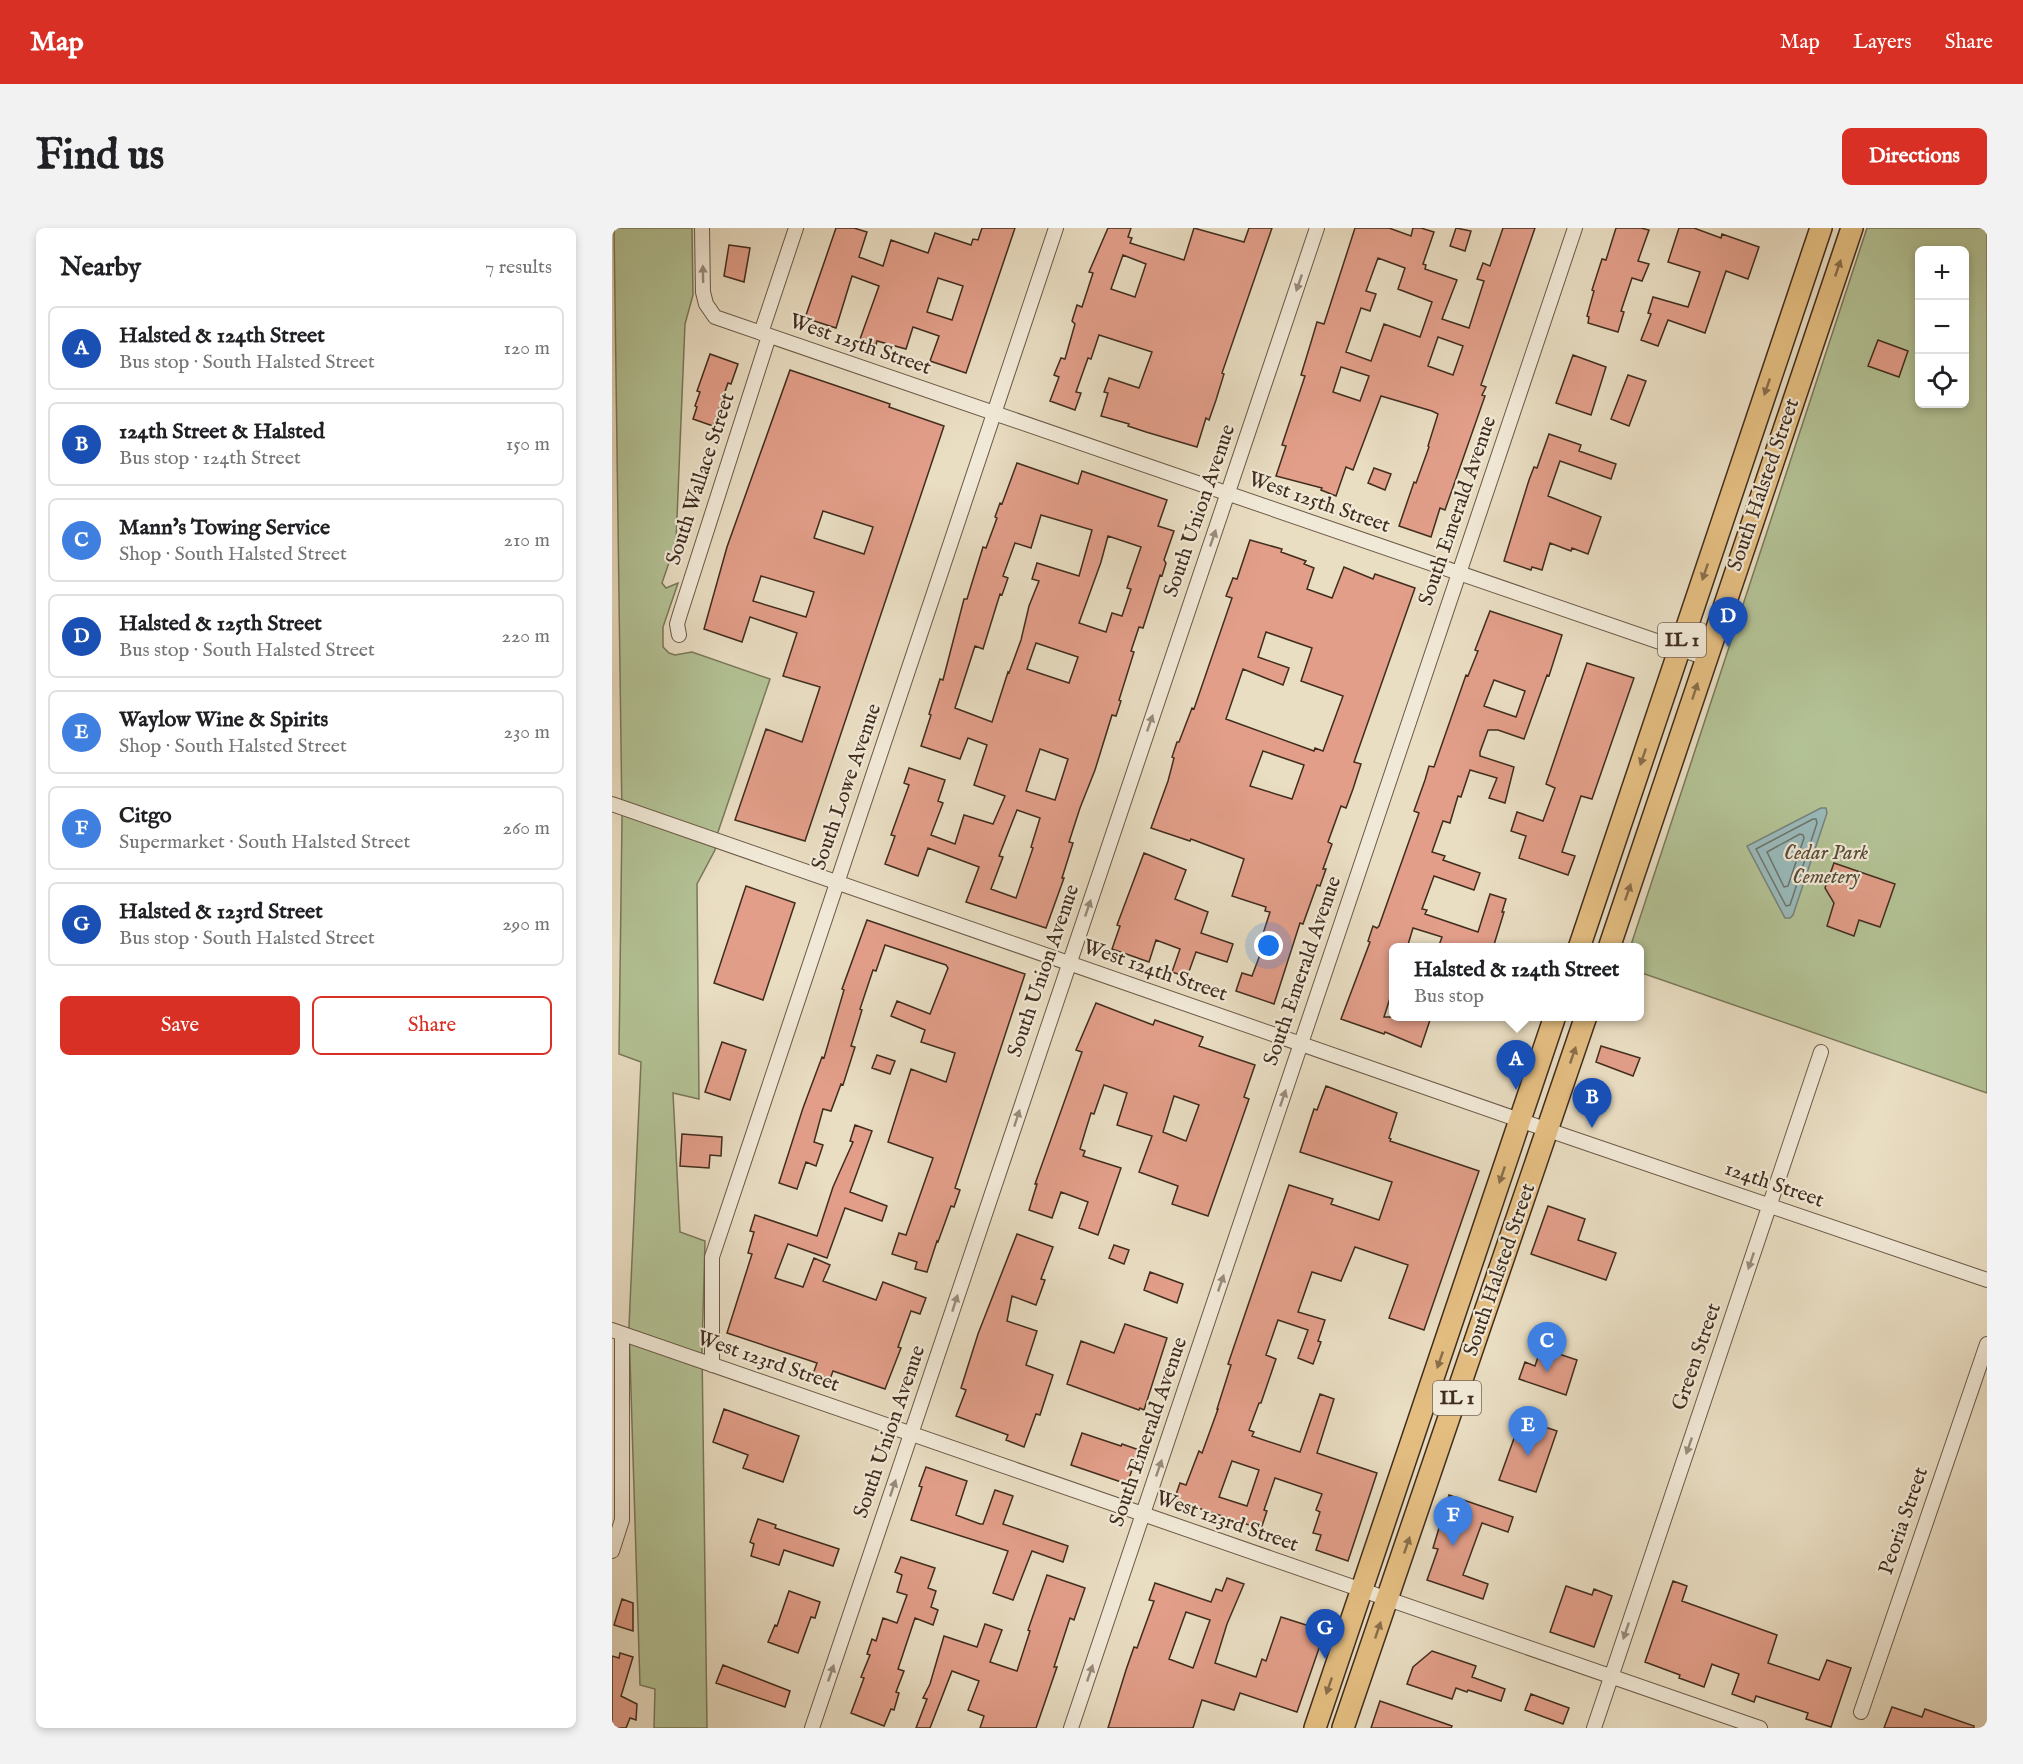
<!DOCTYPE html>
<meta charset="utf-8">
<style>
:root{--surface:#fff;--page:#f2f2f2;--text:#202124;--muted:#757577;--line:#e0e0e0;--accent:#d93025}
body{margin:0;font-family:"IM FELL English",serif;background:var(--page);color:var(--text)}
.controls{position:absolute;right:18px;top:18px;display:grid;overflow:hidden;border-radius:9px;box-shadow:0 3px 9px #0003}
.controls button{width:54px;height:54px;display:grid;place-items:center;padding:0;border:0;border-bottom:2px solid var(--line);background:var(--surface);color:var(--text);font:30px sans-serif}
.you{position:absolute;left:657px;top:718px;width:21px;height:21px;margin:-15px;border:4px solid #fff;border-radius:50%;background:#1a73e8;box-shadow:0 0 0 9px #1a73e833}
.badge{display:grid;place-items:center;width:39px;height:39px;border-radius:50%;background:var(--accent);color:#fff;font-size:20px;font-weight:700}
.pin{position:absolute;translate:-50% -50px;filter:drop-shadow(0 2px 3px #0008)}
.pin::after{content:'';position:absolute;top:32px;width:21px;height:18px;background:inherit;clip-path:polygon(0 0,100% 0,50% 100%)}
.popup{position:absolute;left:777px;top:715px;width:255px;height:78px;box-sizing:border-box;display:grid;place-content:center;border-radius:9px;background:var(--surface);filter:drop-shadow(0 2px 4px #0005);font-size:20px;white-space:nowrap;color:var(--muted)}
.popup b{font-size:22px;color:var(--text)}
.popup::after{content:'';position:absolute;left:50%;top:100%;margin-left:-12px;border:12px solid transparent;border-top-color:var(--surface)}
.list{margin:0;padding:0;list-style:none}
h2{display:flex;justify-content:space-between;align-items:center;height:78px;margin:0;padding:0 24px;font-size:26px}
h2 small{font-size:20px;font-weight:400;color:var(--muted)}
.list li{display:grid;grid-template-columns:39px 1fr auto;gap:18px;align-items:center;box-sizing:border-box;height:84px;margin:0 12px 12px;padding:0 12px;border:2px solid var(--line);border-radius:9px}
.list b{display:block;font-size:22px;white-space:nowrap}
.list p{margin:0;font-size:20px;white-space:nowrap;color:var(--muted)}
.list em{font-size:20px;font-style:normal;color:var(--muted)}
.actions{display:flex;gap:12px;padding:18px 24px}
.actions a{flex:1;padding:14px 0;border:2px solid var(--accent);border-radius:9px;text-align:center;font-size:21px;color:var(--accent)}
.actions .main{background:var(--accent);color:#fff}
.icon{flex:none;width:33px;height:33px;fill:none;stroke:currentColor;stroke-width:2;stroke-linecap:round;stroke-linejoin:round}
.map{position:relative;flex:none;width:1375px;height:1500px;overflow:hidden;border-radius:9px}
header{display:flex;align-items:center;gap:36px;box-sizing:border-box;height:84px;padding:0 30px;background:var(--accent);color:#fff}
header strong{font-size:28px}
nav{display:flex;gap:33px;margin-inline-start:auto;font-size:21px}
.intro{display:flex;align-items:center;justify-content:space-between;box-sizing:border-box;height:144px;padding:0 36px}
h1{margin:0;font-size:42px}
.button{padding:15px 27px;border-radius:9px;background:var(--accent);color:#fff;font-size:21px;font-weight:700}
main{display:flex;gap:36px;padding:0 36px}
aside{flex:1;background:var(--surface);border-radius:9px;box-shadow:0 3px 9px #0003}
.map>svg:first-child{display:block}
.green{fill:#b3c295;stroke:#7a785a;stroke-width:1.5;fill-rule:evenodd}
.water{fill:#99babb;stroke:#76827c;stroke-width:1.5}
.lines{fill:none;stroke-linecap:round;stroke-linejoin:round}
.shore{stroke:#6d746c;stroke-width:1.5}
.building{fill:#e29e89;stroke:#412d1e;stroke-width:1.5;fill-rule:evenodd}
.street-casing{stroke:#6b5947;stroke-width:16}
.primary-casing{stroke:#412d1e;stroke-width:24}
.street{stroke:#f1e9d7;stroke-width:14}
.primary{stroke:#e4be81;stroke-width:21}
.oneway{fill:#8a6e4b}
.oneway2{fill:#998b7a}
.labels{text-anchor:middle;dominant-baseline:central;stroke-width:4.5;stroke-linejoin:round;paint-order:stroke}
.shield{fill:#f1e9d7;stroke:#766556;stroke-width:1.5}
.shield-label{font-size:20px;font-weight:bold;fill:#412d1e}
.street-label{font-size:21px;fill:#412d1e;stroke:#f1e9d7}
.park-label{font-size:21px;font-style:italic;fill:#584b36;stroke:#f1e9d7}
</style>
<header>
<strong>Map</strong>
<nav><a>Map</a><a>Layers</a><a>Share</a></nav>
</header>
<div class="intro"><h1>Find us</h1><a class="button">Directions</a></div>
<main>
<aside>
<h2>Nearby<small>7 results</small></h2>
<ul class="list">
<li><span class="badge" style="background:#1a4fb4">A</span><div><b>Halsted &amp; 124th Street</b><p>Bus stop · South Halsted Street</p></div><em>120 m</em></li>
<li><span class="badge" style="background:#1a4fb4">B</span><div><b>124th Street &amp; Halsted</b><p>Bus stop · 124th Street</p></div><em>150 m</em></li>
<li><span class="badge" style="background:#3f7fe0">C</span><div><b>Mann's Towing Service</b><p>Shop · South Halsted Street</p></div><em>210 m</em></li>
<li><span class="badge" style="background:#1a4fb4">D</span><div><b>Halsted &amp; 125th Street</b><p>Bus stop · South Halsted Street</p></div><em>220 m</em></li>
<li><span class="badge" style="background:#3f7fe0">E</span><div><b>Waylow Wine &amp; Spirits</b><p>Shop · South Halsted Street</p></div><em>230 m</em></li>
<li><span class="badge" style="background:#3f7fe0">F</span><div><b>Citgo</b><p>Supermarket · South Halsted Street</p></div><em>260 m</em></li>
<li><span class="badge" style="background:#1a4fb4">G</span><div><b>Halsted &amp; 123rd Street</b><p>Bus stop · South Halsted Street</p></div><em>290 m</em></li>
</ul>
<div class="actions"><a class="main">Save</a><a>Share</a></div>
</aside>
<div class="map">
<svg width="1375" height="1500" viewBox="0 0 1375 1500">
<rect width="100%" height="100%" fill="#e9ddc2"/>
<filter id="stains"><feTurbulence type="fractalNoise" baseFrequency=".00333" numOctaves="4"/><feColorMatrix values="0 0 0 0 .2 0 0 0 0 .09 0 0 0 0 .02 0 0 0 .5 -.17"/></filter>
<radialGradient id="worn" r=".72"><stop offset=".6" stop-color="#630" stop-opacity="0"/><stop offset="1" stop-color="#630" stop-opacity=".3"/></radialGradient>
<path class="green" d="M2 0H80L81 67 73 96 64 314 50 355 54 360 66 355 51 399V419L57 425 63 427 80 424 158 451 106 604 103 622 85 656 87 871 61 865 68 1004 93 1013 90 1122 95 1500H42L43 1461 28 1457 17 1098 29 834 7 826 10 590Z
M1255 0H1375V865L1027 744V720H1018ZM1308 22H1352V176H1308Z"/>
<path class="water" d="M1209 580H1214L1215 585 1181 687 1178 690H1173L1135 618Z"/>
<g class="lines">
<path class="shore" d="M1201 591H1204L1205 595 1178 677 1174 678 1144 621Z
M1188 606 1191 607 1192 610 1176 658 1172 659 1155 624Z"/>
</g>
<path class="building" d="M224 0H242L255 4 247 29 271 38 279 12 316 25 323 5 359 17 361 11 366 12 370 0H403L354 145 318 133 327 108 301 99 294 121 265 113 264 117 248 111 267 58 240 48 224 100 193 90ZM326 50 351 58 340 92 315 84Z
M496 0H519L516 9 520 10 518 15 572 32 582 0 632 14 637 0H660L610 145 612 146 604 172 597 192 594 190 585 219 534 204 516 198 517 196 489 188 496 165 492 164 497 150 527 160 540 124 487 107 479 131 476 130 464 164 469 165 463 182 438 173 447 149 442 147 449 130 453 131 463 96 460 93 465 77 470 79 481 45 477 44ZM511 27 534 36 523 69 499 61Z
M743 0H777L799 8 801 0H809L822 4 811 36 814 37 813 41 845 52 830 91 857 100 872 53 865 51 871 35 878 38 891 0H923L869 157 874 159 870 167 873 168 833 282 828 280 819 309 787 298 802 254 804 255 817 219 816 218 826 186 820 183 769 168 741 242 734 239 724 268 709 262 710 260 664 248 674 218 670 217 693 148 689 147 700 111 705 94 712 96ZM766 30 793 40 786 61 820 74 808 109 772 96 759 133 734 124 749 80 758 83 764 66 754 63ZM826 109 851 118 841 147 816 138ZM729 139 757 148 748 173 721 164Z
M844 0 859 3 853 23 838 18Z
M1004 0H1029L1037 2 1026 33 1037 36 1030 53 1020 50 1009 83 1012 84 1006 104 976 95 977 89 975 88 982 63 980 62 990 31 994 32Z
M1067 0H1082L1109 10 1110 6 1147 19 1136 51 1114 43 1093 105 1056 92 1046 118 1029 112 1039 86 1036 85 1041 69 1076 79 1088 44 1056 34Z
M117 17 138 20 132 54 112 48Z
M1266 112 1296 123 1287 149 1256 138Z
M98 126 126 136 119 156 116 155 101 198 81 191 85 179 83 178 88 164 85 163Z
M961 127 994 139 979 187 944 175Z
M178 142 278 176 277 179 332 198 193 613 123 592 154 501 190 514 208 459 171 448 185 405 138 389 130 414 92 401 115 319ZM211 283 261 299 252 326 202 310ZM149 348 202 364 194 389 141 373Z
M1016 147 1034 153 1017 198 999 191Z
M937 206 969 217 967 223 1004 236 999 251 948 233 936 268 989 289 976 326 960 320 959 323 938 315 930 342 920 339 919 342 892 333 917 252 922 239 925 240Z
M405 235 466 256 470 243 555 272 546 298 562 303 552 332 554 335 550 348 548 347 531 400 527 399 519 423 522 424 507 472 509 473 504 488 500 487 483 542 468 580 457 614 461 615 450 650H452L434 700 354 674 367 639 316 620 306 648 273 636 283 608 279 607 297 557 292 555 297 540 333 552 326 573 331 575 319 607 343 616 352 587 381 596 393 568 362 557 375 517 356 510 348 531 309 518 319 487 317 486 328 451 331 452 352 371H355L371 319 374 320 385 290 383 289 388 275 390 276ZM429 287 480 302 467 348 425 335 420 351 427 353 417 378 409 412 397 445 396 444 380 494 343 480 363 418 371 421 388 366 390 367 396 350 391 348 403 315 419 320ZM496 308 529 319 515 360 519 361 510 388 500 385 494 404 467 395 489 334ZM424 415 466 429 457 455 415 441ZM428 521 456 531 443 572 414 563ZM405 582 428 590 419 619 421 620 404 670 379 661 391 629 387 628Z
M762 240 779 246 773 262 756 255Z
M638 312 670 321 669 324 694 333 692 336 702 340 695 361 720 370 732 339 761 351 763 346 803 360 742 534 749 536 741 561 734 580 729 578 716 614 720 616 711 641H714L708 658 705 657 691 696 688 695 662 776 624 763 630 745 640 748 652 716 648 715 658 684 653 683 654 679 620 668 632 631 579 611 578 613 539 600 556 553 562 530 560 529 565 514H567L580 480 582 481 620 370 614 368 621 350 625 351ZM654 404 700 420 689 453 731 468 711 523 703 520 702 523 614 491 631 441 671 457 677 440 646 429ZM651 523 692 537 680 571 638 558Z
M878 383 950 407 937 448 935 447 912 511 886 502H876L868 524V528L902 539 893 575 877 570 885 550 858 542 849 569 846 568 838 595 831 593 820 624 833 628 831 632 868 645 862 662 822 648 810 681 815 682 813 686 866 704 878 666 894 671 890 684H892L881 720H826L830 709 801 700 795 720H781V761L772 789H819L809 819 773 804 772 806 729 791 758 714 756 713 761 698 765 700 767 698 807 585 802 583 813 552 817 538 822 539 854 447 856 448 866 423 863 422ZM882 452 913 463 904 489 872 478Z
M975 435 1022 450 980 571 969 568 950 624 963 628 956 647 907 630 914 608 899 603 905 584 931 593 943 560 934 556Z
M532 625 574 642 563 671 596 684 589 705 621 716 615 734 584 724 575 749 560 744 568 721 544 712 537 734 500 721 508 698 505 697Z
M1222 635 1283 656 1268 699 1247 692 1242 708 1215 698 1222 675 1213 660Z
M134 658 183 675 151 772 102 755Z
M255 692 413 746 343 960 348 962 342 979 339 978 326 1014 325 1013 315 1044 303 1041 305 1034 280 1026 287 1005 294 1007 321 930 276 914 299 841 334 854 343 825 309 814 313 802 279 788 285 773 318 786 336 740 334 737 273 717 264 743 261 742 248 781 250 782 239 818 243 819 231 857 229 856 219 883 211 881 202 914 211 917 204 938 194 934 185 961 167 955 191 880 210 829 212 830 232 762 230 761Z
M484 775 541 797 543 792 591 809 587 818 643 837 632 869 637 871 596 988 560 976 566 958 527 944 540 908 505 897 515 865 492 857 482 886 479 885 468 921 473 923 471 928 509 940 486 1007 467 1000 476 974 449 964 440 990 417 982 425 956H423L470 824 464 822ZM562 868 587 877 574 913 551 904Z
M110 814 134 822 118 872 93 864Z
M989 818 1028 830 1021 848 984 834Z
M265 827 283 833 278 846 260 840Z
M714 858 785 885 777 910 779 911 778 913 867 943 812 1102 777 1090 796 1037 743 1019 729 1053 700 1044 686 1084 713 1092 706 1113 709 1114 701 1136 686 1130 696 1102 666 1092 654 1127 664 1131 649 1175H647L637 1202 642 1204 640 1208 688 1224 708 1166 722 1171 705 1225 765 1245 736 1333 704 1322 709 1307 701 1305 708 1284 704 1282 710 1266 663 1250 652 1282 655 1283 649 1301 562 1272 568 1255 574 1257 587 1223 590 1225 606 1181H605L619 1137 616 1136 677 957 721 971 719 976 767 992 780 954 688 924 702 881 705 882ZM620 1233 647 1242 635 1278 607 1269Z
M243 897 260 903 238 964 275 978 270 993 233 980 215 1030 176 1016 163 1050 191 1059 202 1030 218 1037 211 1053 264 1072 271 1054 314 1070 308 1086 299 1083 286 1119 289 1120 273 1161 221 1143 218 1151 201 1146 205 1135 115 1105 140 1026 136 1025 142 1004 138 1003 143 987 205 1008 221 959 241 914 238 913Z
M70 906 110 909 109 928 98 927 97 940 68 938Z
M936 978 973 991 966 1012 1004 1025 994 1052 919 1026Z
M405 1006 441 1019 429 1051 433 1052 424 1077 400 1068 395 1093 425 1103 414 1137 441 1147 428 1187 424 1186 412 1219 394 1212 396 1207 344 1188 354 1162 349 1160 366 1106Z
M502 1017 517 1022 512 1036 497 1030Z
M538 1044 571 1056 565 1075 532 1062Z
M513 1096 555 1110 532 1182 528 1180 527 1182 455 1156 469 1113 502 1125Z
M929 1120 965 1132 954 1167 907 1151 913 1134 923 1138Z
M112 1181 187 1208 171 1254 131 1240 136 1227 101 1214Z
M909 1191 945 1203 924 1264 887 1252Z
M470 1205 509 1218 510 1216 527 1222 515 1256 459 1237Z
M314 1239 355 1253 344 1287 368 1296H371L383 1262 401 1268 391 1296 456 1318 451 1334 420 1323 401 1372 381 1365 396 1323 299 1292 310 1259 307 1258Z
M837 1267 901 1289 896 1304 870 1295 851 1347 876 1356 871 1371 815 1352 826 1321 821 1320Z
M146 1291 164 1297 163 1300 227 1321 221 1338 172 1322 167 1337 139 1328 142 1316 138 1314Z
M289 1329 323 1340 316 1360 324 1363 319 1379 326 1382 321 1397 303 1390 286 1441 292 1443 284 1464 287 1465 282 1482 279 1481 272 1498 239 1485 252 1450 249 1449 258 1427 255 1426 260 1411 264 1413 271 1390 285 1395 295 1367 285 1364 290 1347 283 1344Z
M435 1347 473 1360 462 1392 458 1390 442 1439H445L424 1500H368L372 1488 356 1482 367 1453 340 1443 318 1500H304L315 1471 311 1470 318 1456 332 1408 365 1419 373 1396 390 1402 378 1434 405 1443 418 1403 416 1402Z
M615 1350 632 1356 615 1396 603 1435 644 1449 650 1431 654 1433 669 1389 713 1403 685 1484 628 1465 622 1482 590 1472 581 1500H496L514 1442 522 1419 525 1420 542 1373 537 1372 543 1355 599 1374 604 1361 610 1363ZM574 1384 598 1392 581 1440 557 1431Z
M1061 1353 1075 1358 1070 1373 1165 1407 1156 1435 1207 1452 1215 1432 1239 1440 1219 1499 1194 1491 1196 1485 1144 1468 1142 1474 1120 1466 1127 1446 1102 1437 1100 1436 1092 1459 1067 1450 1068 1447 1033 1434Z
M954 1358 980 1367 982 1361 1000 1368 982 1419 938 1404Z
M177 1363 208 1374 203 1390 199 1389 186 1425 156 1414 163 1397 165 1398Z
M10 1371 21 1375V1403L2 1397Z
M820 1423 864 1438 860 1449 893 1461 889 1473 856 1462 855 1464 844 1460 840 1471 795 1456 801 1439Z
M8 1425 21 1429 9 1468 25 1476 24 1492 18 1490 14 1500H0V1428L7 1430Z
M111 1437 178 1463 173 1479 104 1455Z
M919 1466 957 1480 951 1496 913 1482Z
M768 1473 840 1498 839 1500H759Z
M1280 1479 1310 1489 1313 1481 1362 1498V1500H1272Z"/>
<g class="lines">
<defs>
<path id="street" d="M90 0 91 64 94 76 103 89 1094 430
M149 105 184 0
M67 407 65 396 68 386 157 108
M0 576 936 902 1375 1052
M0 1102 1148 1500
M100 1137V1029L444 0
M0 1323 10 1292V1106
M1249 1484 1375 1116
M200 1500 705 0
M459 1500 963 0
M982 1500 1209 824"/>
<path id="primary" d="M967 720 1209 0
M997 720 1240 0
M703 1500 943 788
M731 1500 974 788"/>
</defs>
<use href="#street" class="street-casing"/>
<use href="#primary" class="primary-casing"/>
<use href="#street" class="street"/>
<use href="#primary" class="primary"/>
</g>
<defs><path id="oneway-solid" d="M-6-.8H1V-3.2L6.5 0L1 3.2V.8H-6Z" transform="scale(1.5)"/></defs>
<g class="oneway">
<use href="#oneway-solid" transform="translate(1226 40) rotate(-71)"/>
<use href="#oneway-solid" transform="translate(1155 159) rotate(109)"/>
<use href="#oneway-solid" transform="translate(1093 344) rotate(109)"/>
<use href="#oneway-solid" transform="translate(1083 463) rotate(-72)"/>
<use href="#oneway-solid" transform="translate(1031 529) rotate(109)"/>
<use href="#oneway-solid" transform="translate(1016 664) rotate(-71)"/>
<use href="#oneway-solid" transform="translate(961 827) rotate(-71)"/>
<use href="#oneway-solid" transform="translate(890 947) rotate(109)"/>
<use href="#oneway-solid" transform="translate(828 1132) rotate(109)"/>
<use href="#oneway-solid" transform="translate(795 1317) rotate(-71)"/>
<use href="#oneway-solid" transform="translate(766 1402) rotate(-71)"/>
<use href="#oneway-solid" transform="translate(717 1458) rotate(109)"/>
</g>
<g class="oneway2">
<use href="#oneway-solid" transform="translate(91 46) rotate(-91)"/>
<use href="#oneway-solid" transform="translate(687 55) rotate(109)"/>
<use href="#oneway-solid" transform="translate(601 310) rotate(-71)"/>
<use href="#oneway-solid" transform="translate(538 495) rotate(-71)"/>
<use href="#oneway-solid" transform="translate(476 680) rotate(-71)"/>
<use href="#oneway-solid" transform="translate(671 870) rotate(-71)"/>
<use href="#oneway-solid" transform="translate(405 890) rotate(-72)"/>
<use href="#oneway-solid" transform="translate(1139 1033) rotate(109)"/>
<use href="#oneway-solid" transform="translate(609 1055) rotate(-71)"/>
<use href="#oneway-solid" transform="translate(343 1075) rotate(-72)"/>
<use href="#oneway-solid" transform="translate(1077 1218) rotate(109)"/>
<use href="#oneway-solid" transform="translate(547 1240) rotate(-71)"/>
<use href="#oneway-solid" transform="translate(281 1260) rotate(-71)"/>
<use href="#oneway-solid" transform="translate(1014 1403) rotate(109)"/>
<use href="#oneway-solid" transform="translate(219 1445) rotate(-71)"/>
<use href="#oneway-solid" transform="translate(478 1445) rotate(-71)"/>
</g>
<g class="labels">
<g class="shield">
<rect x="1046" y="395" width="48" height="34" rx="4.5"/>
<rect x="821" y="1153" width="48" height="34" rx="4.5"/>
</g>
<g class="shield-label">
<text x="1070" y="412">IL 1</text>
<text x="845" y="1170">IL 1</text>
</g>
<g class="street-label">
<text transform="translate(248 117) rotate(19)">West 125th Street</text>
<text transform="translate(89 251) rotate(-72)">South Wallace Street</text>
<text transform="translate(1152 257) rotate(-71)">South Halsted Street</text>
<text transform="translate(707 275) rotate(19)">West 125th Street</text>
<text transform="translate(588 283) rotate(-71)">South Union Avenue</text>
<text transform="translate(846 283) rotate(-71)">South Emerald Avenue</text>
<text transform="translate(235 559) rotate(-71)">South Lowe Avenue</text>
<text transform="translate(432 743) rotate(-71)">South Union Avenue</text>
<text transform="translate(543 743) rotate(19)">West 124th Street</text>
<text transform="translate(691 743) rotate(-71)">South Emerald Avenue</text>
<text transform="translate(1162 957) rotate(19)">124th Street</text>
<text transform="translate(888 1042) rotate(-71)">South Halsted Street</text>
<text transform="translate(1085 1129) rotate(-71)">Green Street</text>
<text transform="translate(156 1134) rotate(19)">West 123rd Street</text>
<text transform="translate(278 1204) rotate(-71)">South Union Avenue</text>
<text transform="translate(537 1204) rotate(-71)">South Emerald Avenue</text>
<text transform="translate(1292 1293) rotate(-71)">Peoria Street</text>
<text transform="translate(615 1294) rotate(19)">West 123rd Street</text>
</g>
<g class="park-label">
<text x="1214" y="625">Cedar Park<tspan x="1214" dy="24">Cemetery</tspan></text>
</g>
</g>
<rect width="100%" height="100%" filter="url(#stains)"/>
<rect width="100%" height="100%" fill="url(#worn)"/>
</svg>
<div class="controls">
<button>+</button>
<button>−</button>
<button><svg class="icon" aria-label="locate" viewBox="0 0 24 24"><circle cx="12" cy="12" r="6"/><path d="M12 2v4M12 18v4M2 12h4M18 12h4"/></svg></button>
</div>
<div class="you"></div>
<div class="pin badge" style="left:904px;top:862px;background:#1a4fb4">A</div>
<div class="popup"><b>Halsted &amp; 124th Street</b>Bus stop</div>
<div class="pin badge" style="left:980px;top:900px;background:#1a4fb4">B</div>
<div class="pin badge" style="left:935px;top:1144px;background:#3f7fe0">C</div>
<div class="pin badge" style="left:1116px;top:419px;background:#1a4fb4">D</div>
<div class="pin badge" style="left:916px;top:1228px;background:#3f7fe0">E</div>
<div class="pin badge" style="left:841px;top:1318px;background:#3f7fe0">F</div>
<div class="pin badge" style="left:713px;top:1431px;background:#1a4fb4">G</div>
</div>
</main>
